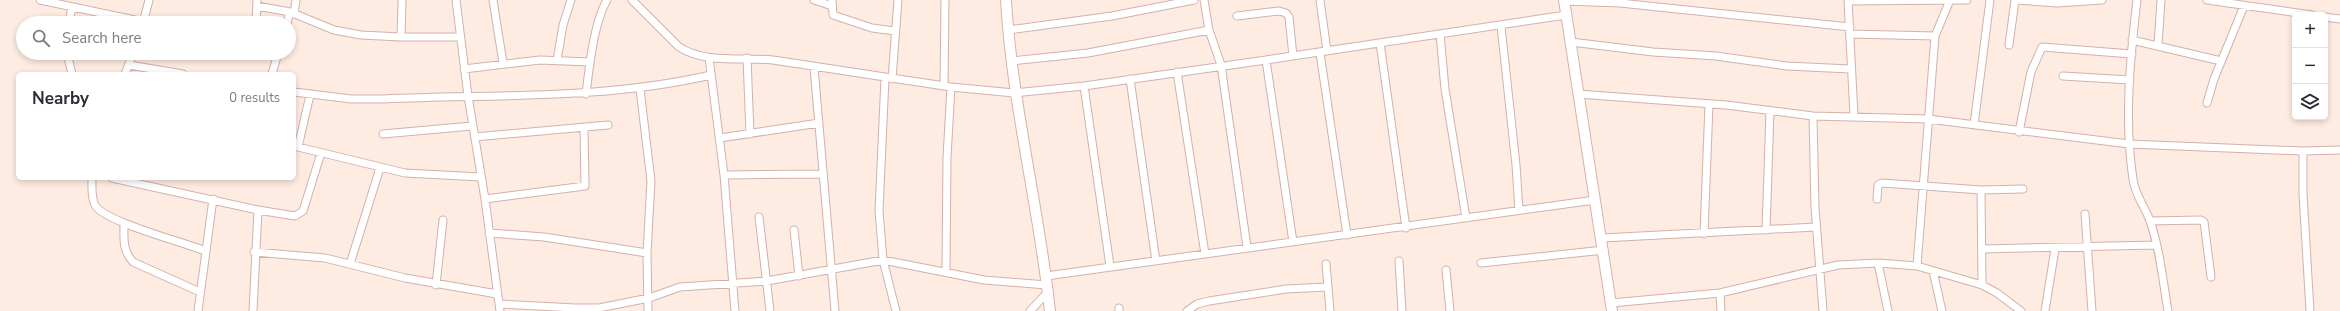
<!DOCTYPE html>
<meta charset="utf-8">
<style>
:root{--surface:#fff;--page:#f7f7f7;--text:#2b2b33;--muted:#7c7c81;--line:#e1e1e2}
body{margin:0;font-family:"Nunito Sans",sans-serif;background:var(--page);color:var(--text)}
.controls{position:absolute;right:12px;top:12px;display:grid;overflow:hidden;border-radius:6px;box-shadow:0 2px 6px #0003}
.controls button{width:36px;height:36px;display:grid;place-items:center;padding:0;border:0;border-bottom:1px solid var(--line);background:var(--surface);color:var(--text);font:20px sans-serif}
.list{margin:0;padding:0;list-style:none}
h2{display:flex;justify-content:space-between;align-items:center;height:52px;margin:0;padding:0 16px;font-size:17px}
h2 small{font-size:13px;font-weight:400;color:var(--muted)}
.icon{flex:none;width:22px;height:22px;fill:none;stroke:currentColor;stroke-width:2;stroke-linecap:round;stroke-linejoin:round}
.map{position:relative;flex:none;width:2340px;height:311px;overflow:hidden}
.search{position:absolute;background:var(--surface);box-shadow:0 2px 6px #0003;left:16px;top:16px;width:280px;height:44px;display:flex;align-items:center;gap:10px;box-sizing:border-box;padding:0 14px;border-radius:22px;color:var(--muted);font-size:15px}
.panel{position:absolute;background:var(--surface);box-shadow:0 2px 6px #0003;left:16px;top:72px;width:280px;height:108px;border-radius:6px}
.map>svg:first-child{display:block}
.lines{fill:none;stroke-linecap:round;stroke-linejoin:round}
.street-casing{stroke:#d3b1aa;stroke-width:9}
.secondary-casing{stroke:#d9b2a9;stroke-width:12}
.street{stroke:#fff;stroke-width:7}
.secondary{stroke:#fff;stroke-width:10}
</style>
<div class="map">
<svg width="2340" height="311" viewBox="0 0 2340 311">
<rect width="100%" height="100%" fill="#feece2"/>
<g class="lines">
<defs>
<path id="street" d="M40 0 149 23
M456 0 468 96 485 199 500 311
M493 0 503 63
M632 0 679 47C706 64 741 57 773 60L951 87 1014 93 1084 86 1266 60 1566 15
M814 0 832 6
M832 0 833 15 872 28 895 31
M1204 0 1209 30 1221 65 1247 247
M1320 0 1327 51
M1848 0 1854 116
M2016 0 2057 3 2102 0
M2137 0C2130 59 2124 121 2133 179 2135 196 2145 206 2150 221 2160 249 2163 282 2168 311
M2207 0 2312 15
M1564 1 1620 3 1850 27
M1848 1 1967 0
M257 6 290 12 334 30 361 35 401 37H460
M294 14 296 0
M1237 16 1279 11 1286 13 1289 17 1293 56
M2325 17 2340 19
M69 23 72 7
M143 23 149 0
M256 23 257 0
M287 23 290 12
M1501 26 1516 165 1519 210
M1008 30 1112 16 1194 0
M1440 34 1445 89 1466 218
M1850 34 1935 36
M401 37 402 0
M2132 40 2221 61
M1571 42 1653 52 1716 56 1787 66 1850 69
M1380 43 1406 228
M2009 45 2015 0
M2158 45 2161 0
M67 53 72 74
M1320 53 1347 235
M709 58 724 175 735 311
M747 58 750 134
M557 60 563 25 571 0
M1266 60 1293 242
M1011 61 1088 53 1209 30
M129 65 183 74
M814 67 835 311
M464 69 540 60 590 62
M1177 72 1205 254
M125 74 133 53
M272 74 278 53
M2063 76 2130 80
M885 78 879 211 883 260 896 311
M892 79 898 0
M1130 79 1156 261
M944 86 945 0
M1084 86 1110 266
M640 89 651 181 647 253
M294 92 351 99H384C494 94 603 100 711 75
M586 94C589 68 594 22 607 0
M1578 94 1726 105 1813 116 1928 119 2129 144 2303 151 2340 150
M2207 103 2214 79 2244 6
M1813 116 1815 207 1823 311
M1974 125 1990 0
M2019 132 2031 72 2042 47 2132 54
M383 134 472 126
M475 137 608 125
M720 138 819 123
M294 146 405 173 481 177
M298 147 310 95
M2303 151V194L2310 311
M724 175 823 174
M92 178C92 187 91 198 95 205 104 222 184 242 205 251
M112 178 258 210 295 216 303 211 321 153
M1981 190 1982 285
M485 199 585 186 584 128
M1877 199 1878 185 1882 183 1981 190 2023 189
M2085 214 2092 311
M759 217 770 311
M2150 221 2201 220 2204 222 2211 277
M124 223C124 238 122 250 133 262L200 292
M794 230 799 276
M1766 230 1770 111
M489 233 544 237 647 253 648 311
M1704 234 1709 104
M1602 238 1816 227
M1982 249 2156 245
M254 252 325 258 405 278 497 294
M1399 261 1402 311
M1481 263 1604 250
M1878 263 1888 311
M350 264 380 168
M1326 264 1330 311
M1917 266 1935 36 1950 0
M1446 270 1450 311
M946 271 947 157 951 87
M1933 271 1942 311
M1046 276 1595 200
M436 285 443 220
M1720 293 1721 311
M1611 303 1720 293 1838 265 1878 263 1917 266 1982 285 1997 293 2021 311
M499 304 575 308H599L649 298 680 287 767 281 883 260 984 280 1047 285
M1119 308V311
M198 311 213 199
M253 311 258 210
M1030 311 1048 292
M1187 311 1197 304 1209 301 1286 289 1327 287
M2045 311 2055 249"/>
<path id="secondary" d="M1006 0C1012 105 1039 207 1050 311
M1564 0 1612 311"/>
</defs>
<use href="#street" class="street-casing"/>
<use href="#secondary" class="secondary-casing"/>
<use href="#street" class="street"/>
<use href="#secondary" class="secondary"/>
</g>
</svg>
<div class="controls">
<button>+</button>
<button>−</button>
<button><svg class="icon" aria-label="layers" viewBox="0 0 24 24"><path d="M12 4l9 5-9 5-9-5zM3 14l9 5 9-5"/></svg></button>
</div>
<div class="search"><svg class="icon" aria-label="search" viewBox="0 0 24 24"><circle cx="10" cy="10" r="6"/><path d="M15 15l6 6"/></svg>Search here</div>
<section class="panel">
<h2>Nearby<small>0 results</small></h2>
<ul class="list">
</ul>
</section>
</div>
